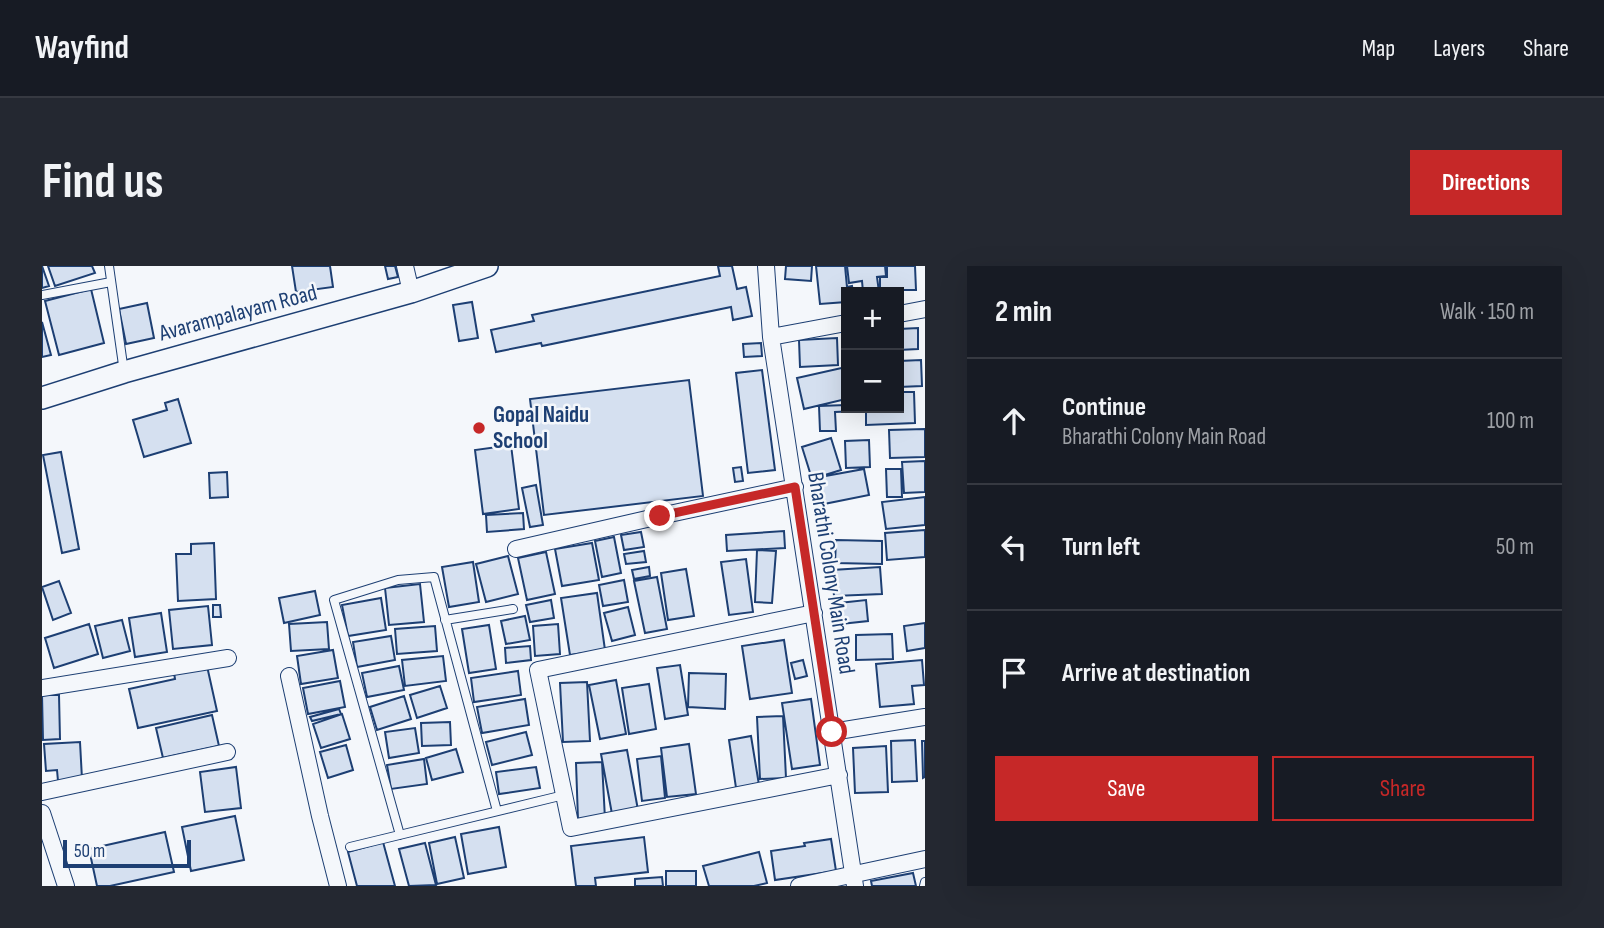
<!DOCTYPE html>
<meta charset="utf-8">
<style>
:root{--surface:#171b24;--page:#242831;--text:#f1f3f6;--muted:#9ea1a6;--line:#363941;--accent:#c62828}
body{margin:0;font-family:"Sofia Sans Condensed",sans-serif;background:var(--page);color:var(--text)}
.controls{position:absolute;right:21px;top:21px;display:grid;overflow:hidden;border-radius:0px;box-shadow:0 7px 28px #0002}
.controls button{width:63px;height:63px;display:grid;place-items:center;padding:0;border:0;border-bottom:2px solid var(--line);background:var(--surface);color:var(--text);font:35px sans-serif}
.scale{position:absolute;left:21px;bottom:18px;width:128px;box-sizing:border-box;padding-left:7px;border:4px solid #1d3f73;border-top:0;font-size:19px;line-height:24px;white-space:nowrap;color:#1d3f73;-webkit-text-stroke:5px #f4f7fb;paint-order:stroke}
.stop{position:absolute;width:21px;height:21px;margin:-16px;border:5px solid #c62828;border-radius:50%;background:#fff}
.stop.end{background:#c62828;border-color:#fff;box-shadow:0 2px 7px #0008}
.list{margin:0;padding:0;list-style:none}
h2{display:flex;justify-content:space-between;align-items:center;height:91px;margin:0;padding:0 28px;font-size:30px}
h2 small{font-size:23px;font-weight:400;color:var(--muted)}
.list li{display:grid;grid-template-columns:46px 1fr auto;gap:21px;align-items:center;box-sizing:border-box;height:126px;padding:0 28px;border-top:2px solid var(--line)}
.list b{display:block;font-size:26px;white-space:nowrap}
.list p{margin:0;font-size:23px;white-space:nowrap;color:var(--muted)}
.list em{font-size:23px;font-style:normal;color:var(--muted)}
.actions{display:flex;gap:14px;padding:21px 28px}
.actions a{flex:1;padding:16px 0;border:2px solid var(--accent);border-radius:0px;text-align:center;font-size:24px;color:var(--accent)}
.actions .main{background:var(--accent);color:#fff}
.icon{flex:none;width:38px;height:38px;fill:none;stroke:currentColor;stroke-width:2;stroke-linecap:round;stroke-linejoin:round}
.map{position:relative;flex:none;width:883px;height:620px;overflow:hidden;border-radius:0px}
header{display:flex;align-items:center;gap:42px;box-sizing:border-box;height:98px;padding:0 35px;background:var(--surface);border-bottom:2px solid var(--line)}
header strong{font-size:33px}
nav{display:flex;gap:38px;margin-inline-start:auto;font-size:24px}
.intro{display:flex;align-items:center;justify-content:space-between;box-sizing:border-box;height:168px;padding:0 42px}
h1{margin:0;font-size:49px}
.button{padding:18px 32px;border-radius:0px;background:var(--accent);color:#fff;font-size:24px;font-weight:700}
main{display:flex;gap:42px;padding:0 42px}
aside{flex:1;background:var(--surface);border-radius:0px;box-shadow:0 7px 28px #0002}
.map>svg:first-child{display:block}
.building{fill:#d5e0f0;stroke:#1d3f73;stroke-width:2}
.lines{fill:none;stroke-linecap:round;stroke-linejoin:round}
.lane-casing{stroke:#1d3f73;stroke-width:10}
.street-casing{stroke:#1d3f73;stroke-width:18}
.secondary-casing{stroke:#1d3f73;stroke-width:24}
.lane{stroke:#f4f7fb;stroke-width:8}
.street{stroke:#f4f7fb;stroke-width:16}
.secondary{stroke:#f4f7fb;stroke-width:21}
.route{stroke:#c62828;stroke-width:9}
.poi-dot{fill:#c62828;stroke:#f4f7fb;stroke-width:2.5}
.labels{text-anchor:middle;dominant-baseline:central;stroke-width:5;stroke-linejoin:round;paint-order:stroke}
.street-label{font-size:23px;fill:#1d3f73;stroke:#f4f7fb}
.poi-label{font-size:23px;font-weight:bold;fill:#1d3f73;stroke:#f4f7fb;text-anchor:start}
</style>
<header>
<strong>Wayfind</strong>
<nav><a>Map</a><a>Layers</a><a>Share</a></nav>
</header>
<div class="intro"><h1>Find us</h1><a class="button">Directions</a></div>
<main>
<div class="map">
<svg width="883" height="620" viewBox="0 0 883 620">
<rect width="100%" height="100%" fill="#f4f7fb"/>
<path class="building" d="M0 0 7 20 0 22Z
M6 0H50L53 7 13 20Z
M250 0H288L291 21 254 26Z
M343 0H353L356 11 346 13Z
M676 0H690L695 23 704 21 710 50 691 54 689 41 500 80 499 77 454 86 449 64 492 55 490 49 678 10Z
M744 0H770L769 15 743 13Z
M774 0H803L805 21 810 20 811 26H804V36L778 38Z
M805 0H843L844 10 835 11 837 26H821L820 15 807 17Z
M845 0H873L874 24H857L858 28 838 26V11H845Z
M49 23 62 77 17 89 3 35Z
M430 36 436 72 417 75 411 39Z
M105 37 112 72 84 78 77 43Z
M0 56 9 89 0 91Z
M876 62V83L857 84V63Z
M795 72 796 99 758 101 757 74Z
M719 77 720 90 702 91 701 78Z
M879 94 880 120 857 121V95Z
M804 101V133L762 143 755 112Z
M720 104 733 204 706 207 694 107Z
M647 114 661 230 502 249 488 133Z
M857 126H872L873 157 824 159V142H857Z
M136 133 149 177 102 191 91 154 125 144 123 137Z
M804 139V142H819V145L793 146 794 165H778L777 140Z
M883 163V191L848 192 847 164Z
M789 172 799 204 770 213 760 181Z
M827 174 828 201 804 202 803 175Z
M469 179 477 243 441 248 433 184Z
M19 186 37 283 20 287 1 189Z
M883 195V226L862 227 860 196Z
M699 201 701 215 693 216 691 202Z
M822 203 827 229 772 240 767 213Z
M844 203H859L860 231H845Z
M185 206 186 231 168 232 167 207Z
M494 219 501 259 488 261 480 222Z
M883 231V259L844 263 840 236Z
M481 247 482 263 445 266 444 249Z
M883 264V291L845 294 843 267Z
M742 265 743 282 685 285 684 269Z
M599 266 602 281 582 284 579 269Z
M572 271 579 307 560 311 553 275Z
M794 274 840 275V298L793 297Z
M172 277 174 333 136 335 134 288H149V278Z
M550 277 557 314 520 320 513 283Z
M715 284 734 285 730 337 713 336Z
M602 285 604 296 584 298 582 288Z
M504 286 513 328 485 334 476 292Z
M466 290 476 328 444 336 434 298Z
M704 293 711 346 687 349 679 296Z
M431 296 437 336 407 341 400 301Z
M607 301 608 310 592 313 590 304Z
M838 301 840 328 792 330 790 304Z
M644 303 652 350 626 354 619 307Z
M615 311 625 363 603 367 592 315Z
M582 314 586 336 561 340 557 319Z
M17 315 29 347 11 354 0 321Z
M378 318 382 356 347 359 343 322Z
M273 325 278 349 242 357 237 332Z
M555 327 563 384 528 389 519 332Z
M339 332 344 364 306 370 300 339Z
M509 334 512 352 488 356 484 339Z
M824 334 826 355 790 359 788 338Z
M171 339H178L179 351H171Z
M166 340 170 379 131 383 127 344Z
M586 341 593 369 570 375 562 347Z
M119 347 125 386 93 391 87 352Z
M483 350 488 374 464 378 459 355Z
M80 354 88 385 61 392 53 360Z
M285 356 287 383 249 385 247 358Z
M883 357V382L865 385 862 360Z
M47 358 56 388 12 402 3 372Z
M516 358 518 388 493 390 491 360Z
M447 359 454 403 427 407 420 363Z
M393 360 395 385 355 388 353 363Z
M850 368 851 393 814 394V369Z
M349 370 353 394 315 401 311 376Z
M742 374 750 427 708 433 700 380Z
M488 380 489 394 464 397 463 382Z
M291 384 296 412 259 418 255 390Z
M401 390 404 415 363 420 360 394Z
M761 394 765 410 753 413 749 397Z
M880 394 882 419 870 420 872 438 838 441 834 398Z
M638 399 646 449 623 453 615 402Z
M165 400 175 445 96 462 87 423 133 413 132 407Z
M357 400 362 424 325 431 320 407Z
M476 405 479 429 432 436 429 412Z
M647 407 684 408 683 443 646 441Z
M574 414 584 468 558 473 547 419Z
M298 415 303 441 266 448 261 422Z
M545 416 548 475 521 476 518 417Z
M607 418 614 463 587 468 580 422Z
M398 420 405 442 375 452 368 429Z
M0 429H17L18 473 1 474Z
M362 430 369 453 335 464 328 441Z
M483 433 487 459 440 467 435 441Z
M769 433 778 499 750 503 740 437Z
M297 443 299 448 270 455 268 451Z
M300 448 308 473 279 482 271 458Z
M170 449 177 480 121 492 114 462Z
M741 450 744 512 718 513 715 451Z
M408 456 409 479 380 480 379 457Z
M373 462 377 487 347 492 343 466Z
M484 466 490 489 450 499 444 476Z
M709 470 717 519 694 522 687 474Z
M873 474 875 515 850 516 849 475Z
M880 475H883V511L881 512Z
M38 476 40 513 16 515 15 504 4 505 2 478Z
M647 478 654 528 625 531 619 482Z
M304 479 311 504 286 512 278 486Z
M844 480 846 526 813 527 811 482Z
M414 483 421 506 390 514 384 492Z
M585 484 596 544 570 548 559 488Z
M619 490 623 532 600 535 595 493Z
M382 493 385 518 349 523 345 499Z
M560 496 563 553 536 554 534 497Z
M194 501 199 542 163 546 158 506Z
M494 501 498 522 457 528 454 506Z
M193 550 202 594 149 605 140 561Z
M457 561 464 601 426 608 419 568Z
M123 566 132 606 68 620H55L47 583Z
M413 571 422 612 395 618 387 577Z
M602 571 606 606 553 612 554 620H534L529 580Z
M789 573 794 605 733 614 729 585 763 580 762 577Z
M341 576 353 620H315L306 586Z
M383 577 394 619 367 620 357 583Z
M717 586 725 617 712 620H667L661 600Z
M624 605H654V620H624Z
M871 607 874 620H830L829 615Z
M620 611 621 620H593V613Z"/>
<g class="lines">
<defs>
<path id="lane" d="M67 0 82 106
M0 29 69 16
M403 354 471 343
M358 569 292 334 356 314 392 311 455 545
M308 581 522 529
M882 620 883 616"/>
<path id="street" d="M363 0 369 26
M724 0 729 71 813 620
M857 48 883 43
M729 71 804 57
M474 283 618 250 753 221
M772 347 496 404 529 562 797 509
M247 410 278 550 296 620
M0 422 186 392
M790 466 883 451
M0 526 185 486
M0 547 24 620
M757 620 883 593"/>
<path id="secondary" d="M0 132 82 106 369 26 445 0"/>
</defs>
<use href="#lane" class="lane-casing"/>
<use href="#street" class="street-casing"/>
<use href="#secondary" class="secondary-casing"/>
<use href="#lane" class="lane"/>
<use href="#street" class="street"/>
<use href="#secondary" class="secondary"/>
</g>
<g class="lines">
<path class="route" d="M618 250 753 221 790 466"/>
</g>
<circle class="poi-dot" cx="437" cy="162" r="7"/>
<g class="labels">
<g class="street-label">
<text transform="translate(196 47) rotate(-15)">Avarampalayam Road</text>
<text transform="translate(789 307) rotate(81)">Bharathi Colony Main Road</text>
</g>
<g class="poi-label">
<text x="451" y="149">Gopal Naidu<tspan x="451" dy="26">School</tspan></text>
</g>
</g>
</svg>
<div class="controls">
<button>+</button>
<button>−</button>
</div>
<div class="scale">50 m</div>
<div class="stop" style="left:790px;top:466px"></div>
<div class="stop end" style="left:618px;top:250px"></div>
</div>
<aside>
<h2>2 min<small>Walk · 150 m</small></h2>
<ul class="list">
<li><svg class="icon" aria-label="ahead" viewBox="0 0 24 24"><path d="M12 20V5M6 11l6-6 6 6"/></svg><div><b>Continue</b><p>Bharathi Colony Main Road</p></div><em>100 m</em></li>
<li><svg class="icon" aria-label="left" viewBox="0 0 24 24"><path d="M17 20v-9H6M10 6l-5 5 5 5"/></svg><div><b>Turn left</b></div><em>50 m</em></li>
<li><svg class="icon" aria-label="arrive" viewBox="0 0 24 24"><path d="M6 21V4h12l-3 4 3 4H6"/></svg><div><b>Arrive at destination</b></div></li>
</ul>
<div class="actions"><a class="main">Save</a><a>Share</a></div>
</aside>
</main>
